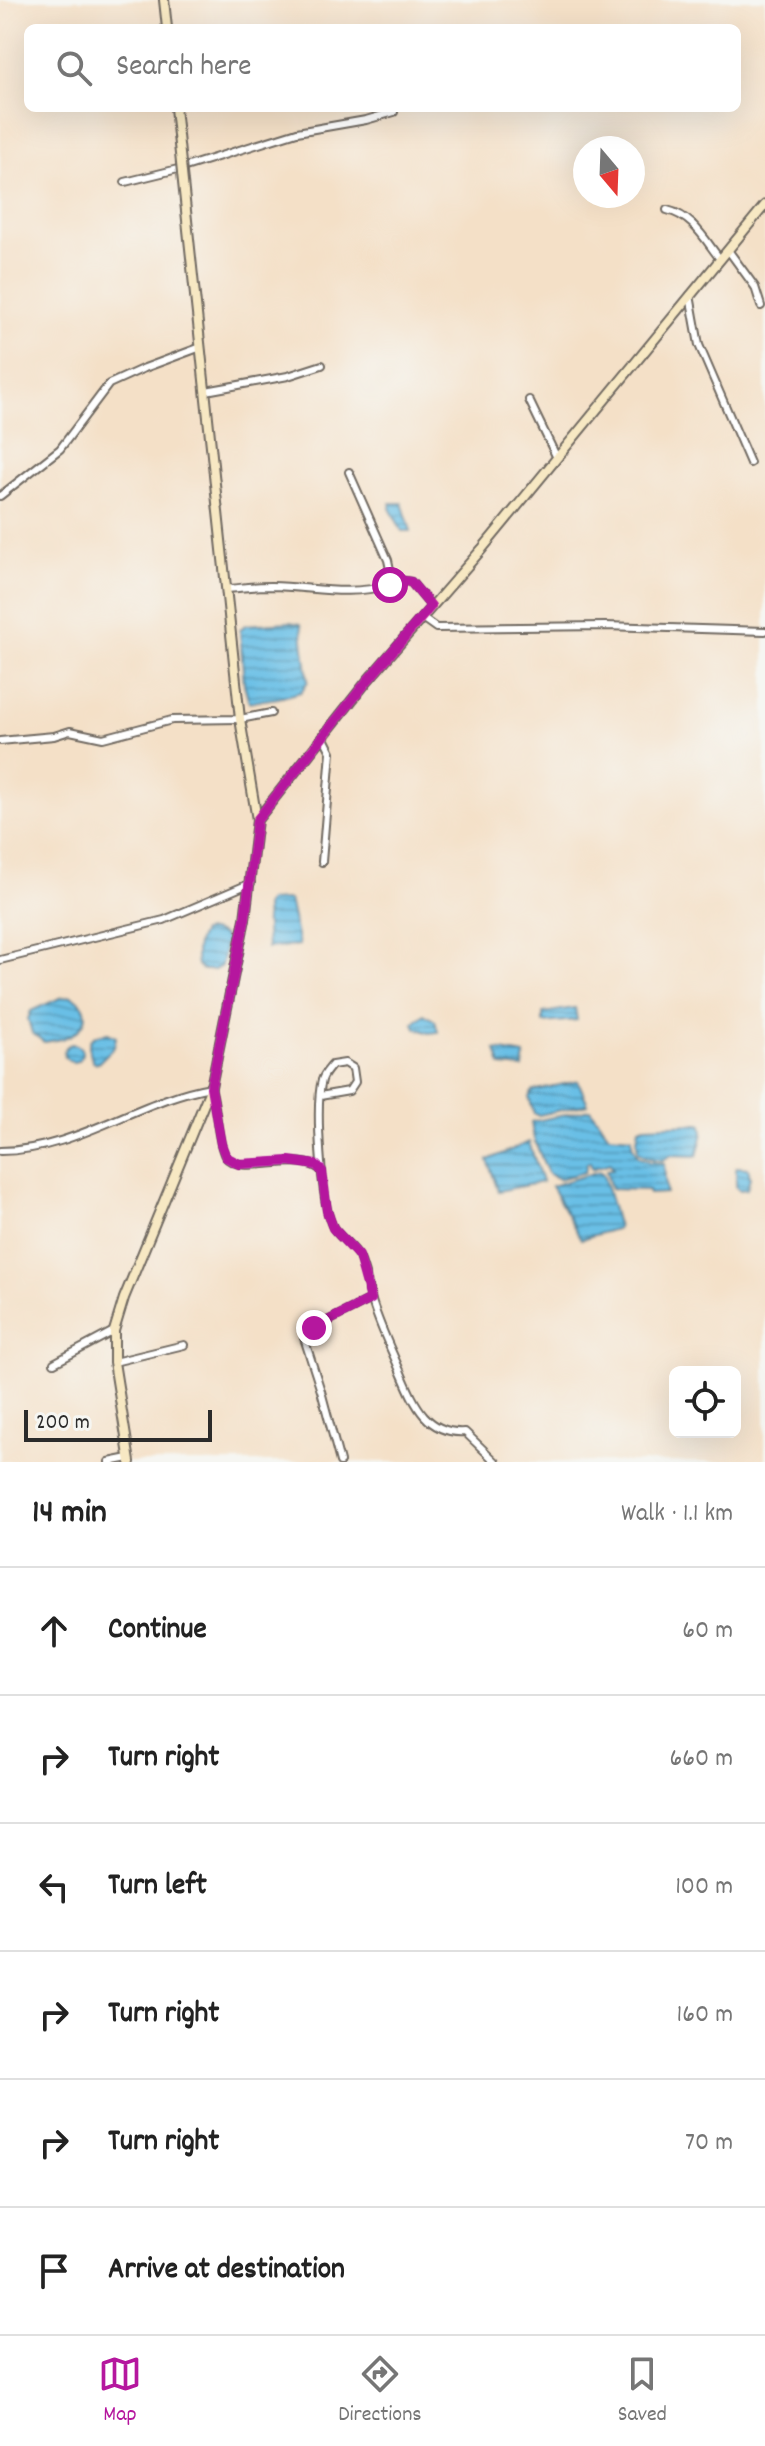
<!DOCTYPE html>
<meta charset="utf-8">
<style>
:root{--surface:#fff;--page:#f2f2f2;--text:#222;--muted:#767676;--line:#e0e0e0;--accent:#b5179e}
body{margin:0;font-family:Dekko,sans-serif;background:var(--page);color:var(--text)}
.controls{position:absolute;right:24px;bottom:24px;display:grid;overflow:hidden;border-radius:12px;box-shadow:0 8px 32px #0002}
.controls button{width:72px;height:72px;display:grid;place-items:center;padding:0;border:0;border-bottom:2px solid var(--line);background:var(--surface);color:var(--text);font:40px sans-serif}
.compass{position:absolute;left:573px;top:136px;width:72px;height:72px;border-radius:50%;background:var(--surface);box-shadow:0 8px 32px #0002;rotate:161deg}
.scale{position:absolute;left:24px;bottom:20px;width:188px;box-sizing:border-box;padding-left:8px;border:4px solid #2b2b2b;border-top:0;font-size:22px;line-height:28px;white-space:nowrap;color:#2b2b2b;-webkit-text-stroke:6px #f6f6f2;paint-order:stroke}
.stop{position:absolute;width:24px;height:24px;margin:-18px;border:6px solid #b5179e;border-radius:50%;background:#fff}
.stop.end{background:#b5179e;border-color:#fff;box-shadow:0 2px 8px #0008}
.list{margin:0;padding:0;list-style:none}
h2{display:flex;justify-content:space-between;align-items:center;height:104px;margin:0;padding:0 32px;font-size:34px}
h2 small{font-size:26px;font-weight:400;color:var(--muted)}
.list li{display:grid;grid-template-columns:52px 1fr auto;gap:24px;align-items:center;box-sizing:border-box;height:128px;padding:0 32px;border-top:2px solid var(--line)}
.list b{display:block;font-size:30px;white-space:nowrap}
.list em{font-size:26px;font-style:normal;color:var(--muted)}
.icon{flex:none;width:44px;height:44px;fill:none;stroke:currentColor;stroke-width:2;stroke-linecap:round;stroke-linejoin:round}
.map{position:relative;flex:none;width:765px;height:1462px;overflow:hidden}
.search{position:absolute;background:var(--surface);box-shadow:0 8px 32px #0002;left:24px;right:24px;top:24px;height:88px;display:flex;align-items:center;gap:20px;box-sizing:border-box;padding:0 28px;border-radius:12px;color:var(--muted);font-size:30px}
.sheet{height:872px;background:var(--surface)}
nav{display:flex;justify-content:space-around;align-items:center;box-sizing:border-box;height:112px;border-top:2px solid var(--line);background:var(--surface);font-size:22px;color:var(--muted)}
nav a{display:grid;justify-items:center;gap:4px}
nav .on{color:var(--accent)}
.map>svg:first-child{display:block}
.water{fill:url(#water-rules);stroke:#4a7588;stroke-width:2}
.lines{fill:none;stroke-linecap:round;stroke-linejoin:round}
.minor-casing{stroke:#716a62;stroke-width:10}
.secondary-casing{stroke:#716a62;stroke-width:12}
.minor{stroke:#fff;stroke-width:6}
.secondary{stroke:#f7e8c3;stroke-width:8}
.secondary-bridge-casing{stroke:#716a62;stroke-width:12;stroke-linecap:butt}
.secondary-bridge{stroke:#f7e8c3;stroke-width:8}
.route{stroke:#b5179e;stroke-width:10}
</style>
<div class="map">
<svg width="765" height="1462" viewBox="0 0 765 1462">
<defs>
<pattern id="water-rules" width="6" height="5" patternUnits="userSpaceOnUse" patternTransform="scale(2)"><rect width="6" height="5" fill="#69bfe6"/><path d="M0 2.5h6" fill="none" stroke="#579bbb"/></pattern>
</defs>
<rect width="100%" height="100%" fill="#f6f6f2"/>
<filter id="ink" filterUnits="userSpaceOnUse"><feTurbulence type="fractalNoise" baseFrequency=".0125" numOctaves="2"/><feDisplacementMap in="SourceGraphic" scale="16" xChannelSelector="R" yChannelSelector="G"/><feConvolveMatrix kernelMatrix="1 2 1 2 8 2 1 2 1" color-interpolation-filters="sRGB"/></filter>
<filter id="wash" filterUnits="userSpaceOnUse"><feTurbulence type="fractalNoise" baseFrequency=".006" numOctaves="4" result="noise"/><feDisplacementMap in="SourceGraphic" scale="32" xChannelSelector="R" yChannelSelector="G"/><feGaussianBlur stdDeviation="1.8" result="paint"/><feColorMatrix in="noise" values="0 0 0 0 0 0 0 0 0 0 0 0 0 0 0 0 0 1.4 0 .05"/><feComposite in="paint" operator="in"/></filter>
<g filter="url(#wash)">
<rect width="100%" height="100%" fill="#f4e0c7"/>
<path class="water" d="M391 503H402L411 531H402L390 508Z
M290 622 301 624 308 681 301 692 278 698 249 702 244 684 240 630 245 625Z
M289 900 299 945 267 948 265 905 268 901Z
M210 931 220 934 226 939 221 966 214 970H202L197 965C195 954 196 942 202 932Z
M71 996C96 1009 86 1030 64 1038 58 1040 50 1041 44 1042L32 1033 28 1019 31 1011 60 998Z
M575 1008 577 1020 543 1023V1013Z
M424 1014 435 1021 438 1032 429 1033 416 1028 414 1023Z
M108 1033 116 1037 114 1047 98 1063 93 1062C86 1042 86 1036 108 1033Z
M64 1053a9 9 0 1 1 18 0a9 9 0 1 1-18 0Z
M496 1050 525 1055 523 1068 501 1066Z
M578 1081 588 1104 539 1115 534 1114 529 1097 533 1091Z
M590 1109 609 1135 632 1137V1145L638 1157 650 1162 664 1163 666 1193 649 1194 648 1190 611 1189 606 1170 613 1169 610 1163 592 1169 590 1162 587 1163 585 1172 559 1179 548 1174 534 1139 531 1122Z
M699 1124 702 1125 703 1133 697 1156 671 1155 663 1160 648 1158 638 1152 637 1140 639 1128 645 1126Z
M529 1142 542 1182 498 1191 488 1160Z
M736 1167 748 1168 750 1177 747 1189 739 1190 736 1187Z
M599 1171 603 1174 618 1228 581 1239 551 1186Z"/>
</g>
<g filter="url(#ink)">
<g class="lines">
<defs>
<path id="minor" d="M125 182 182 168 297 132 366 120 394 112
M667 210C693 216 705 240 720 259
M728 250 755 287 761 306
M690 295 699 345 750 463
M206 391 288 376 322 365
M529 400 556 456
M0 496 60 449 109 384 142 369 201 347
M392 579 411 582 431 606
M227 589C241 588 256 586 271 586 315 587 345 597 390 585L392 579 388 560 349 472
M422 618 436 628 605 626 765 631
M0 741 54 736 70 731 103 738 172 720 240 719 271 713
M322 862 331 752 324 738
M0 960 164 920 251 883
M320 1096 349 1091 355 1082 353 1068 345 1063 332 1065C328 1070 324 1074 322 1080 315 1104 321 1202 332 1225 337 1237 353 1244 359 1257 366 1271 368 1289 373 1304 380 1326 389 1345 398 1366 412 1397 423 1435 465 1432L496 1462
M0 1151C75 1151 139 1099 211 1087 217 1106 217 1141 225 1156 240 1178 300 1149 322 1171
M114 1362 184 1345
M54 1363 114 1331
M109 1462 129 1458
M340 1462 321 1391 304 1338 314 1328 371 1299"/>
<path id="secondary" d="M164 0 167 28
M175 108 181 163
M257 820 368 680 482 549 765 205
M130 1462 114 1362V1331L124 1298 211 1087 245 919 257 820 240 719 182 173"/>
</defs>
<use href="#minor" class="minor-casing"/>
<use href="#secondary" class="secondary-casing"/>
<use href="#minor" class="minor"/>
<use href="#secondary" class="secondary"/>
<defs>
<path id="secondary-bridge" d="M181 163 182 173"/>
</defs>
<use href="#secondary-bridge" class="secondary-bridge-casing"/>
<use href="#secondary-bridge" class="secondary-bridge"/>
</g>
</g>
<g class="lines" filter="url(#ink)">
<path class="route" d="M314 1328 371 1299 359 1256 333 1228 327 1211 322 1171 316 1165 289 1161 239 1164 226 1157 221 1144 211 1087 245 919 257 820 368 680 431 606 411 582 392 579 390 585"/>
</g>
</svg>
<div class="controls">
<button><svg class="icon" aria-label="locate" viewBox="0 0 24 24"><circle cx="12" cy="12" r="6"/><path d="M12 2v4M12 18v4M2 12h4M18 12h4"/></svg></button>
</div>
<svg class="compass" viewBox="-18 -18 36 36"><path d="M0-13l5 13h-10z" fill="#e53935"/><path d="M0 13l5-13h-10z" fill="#767676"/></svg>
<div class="scale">200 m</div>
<div class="stop" style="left:390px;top:585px"></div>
<div class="stop end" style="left:314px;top:1328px"></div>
<div class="search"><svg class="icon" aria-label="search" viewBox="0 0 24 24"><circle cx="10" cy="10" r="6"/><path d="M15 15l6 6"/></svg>Search here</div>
</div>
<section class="sheet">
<h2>14 min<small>Walk · 1.1 km</small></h2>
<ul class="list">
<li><svg class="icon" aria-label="ahead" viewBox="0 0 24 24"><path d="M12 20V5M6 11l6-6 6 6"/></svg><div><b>Continue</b></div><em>60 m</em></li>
<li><svg class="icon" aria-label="right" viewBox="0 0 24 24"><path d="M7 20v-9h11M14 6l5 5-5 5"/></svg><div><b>Turn right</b></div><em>660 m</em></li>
<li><svg class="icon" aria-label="left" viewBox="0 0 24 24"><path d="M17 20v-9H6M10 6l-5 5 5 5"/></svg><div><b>Turn left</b></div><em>100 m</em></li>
<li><svg class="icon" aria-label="right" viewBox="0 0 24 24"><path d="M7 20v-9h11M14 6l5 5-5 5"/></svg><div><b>Turn right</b></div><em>160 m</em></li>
<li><svg class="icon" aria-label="right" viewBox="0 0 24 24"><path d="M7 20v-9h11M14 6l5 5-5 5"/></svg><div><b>Turn right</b></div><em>70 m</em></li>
<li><svg class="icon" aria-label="arrive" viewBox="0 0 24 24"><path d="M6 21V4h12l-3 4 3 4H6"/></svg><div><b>Arrive at destination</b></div></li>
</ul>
</section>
<nav>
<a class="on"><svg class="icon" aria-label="map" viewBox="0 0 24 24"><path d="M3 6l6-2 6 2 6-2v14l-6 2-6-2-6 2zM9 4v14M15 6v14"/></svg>Map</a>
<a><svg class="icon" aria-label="directions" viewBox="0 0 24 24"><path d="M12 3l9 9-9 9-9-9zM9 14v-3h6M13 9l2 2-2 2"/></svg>Directions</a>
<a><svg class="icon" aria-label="saved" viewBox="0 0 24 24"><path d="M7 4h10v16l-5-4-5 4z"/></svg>Saved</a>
</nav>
